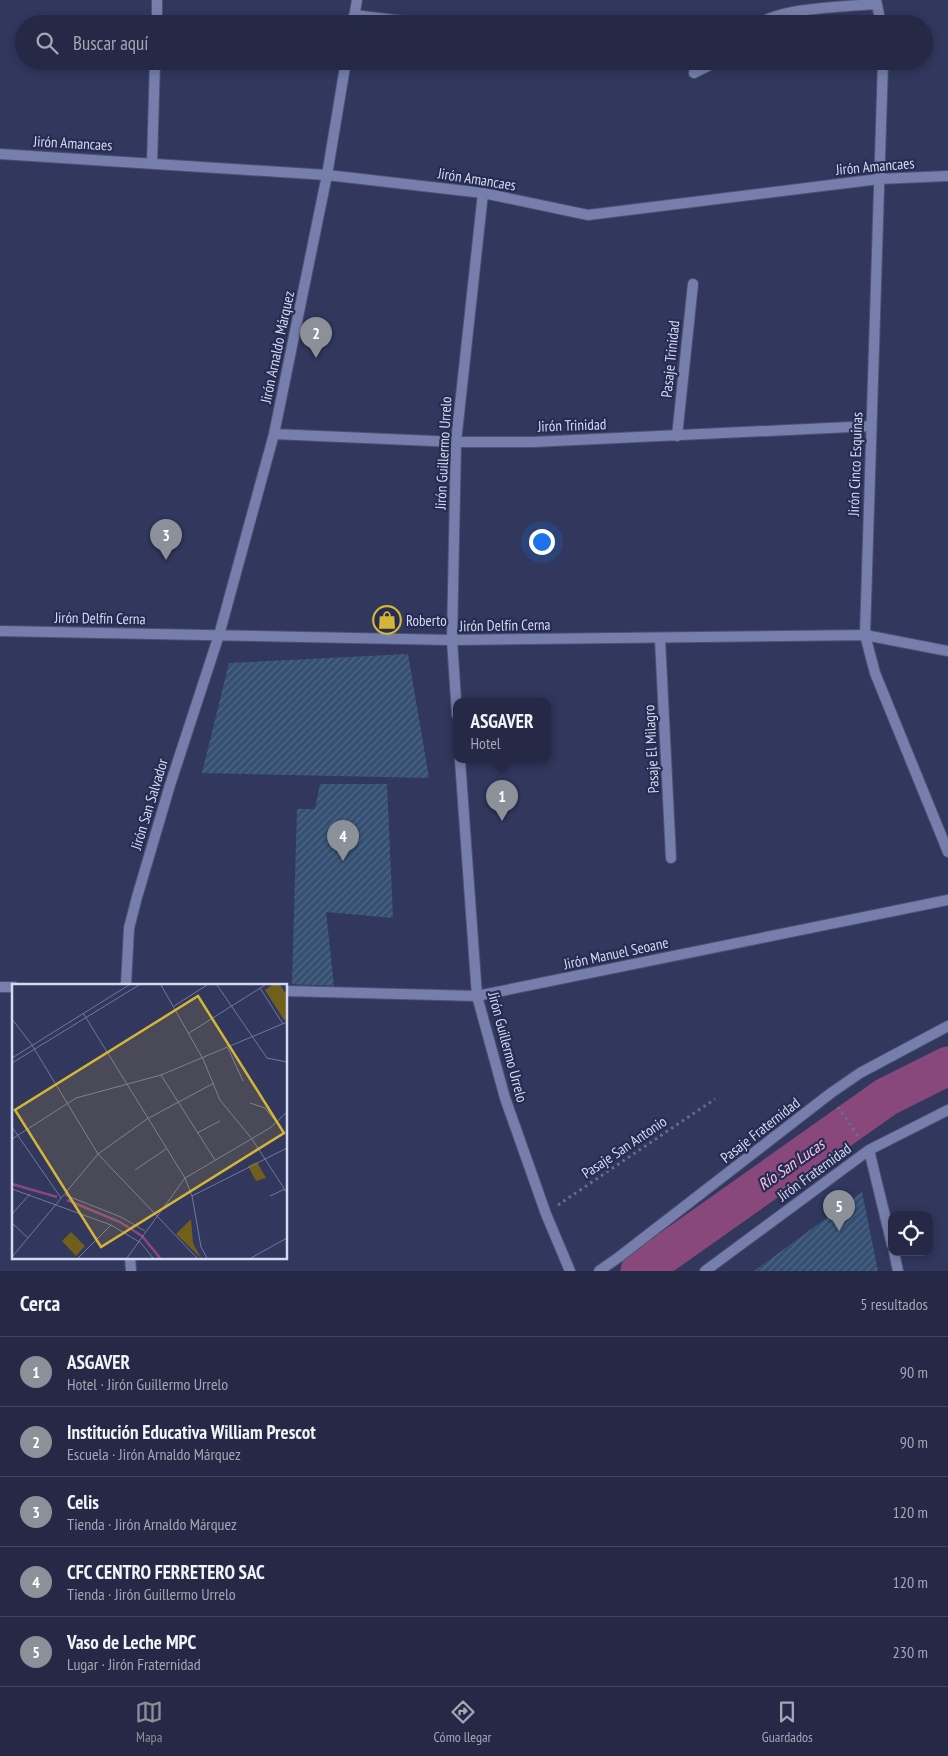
<!DOCTYPE html>
<html lang="es">
<meta charset="utf-8">
<style>
:root{--surface:#252946;--page:#2d314d;--text:#f1f3f6;--muted:#a3a6b3;--line:#42455f;--accent:#8c9099}
body{margin:0;font-family:"PT Sans Narrow",sans-serif;background:var(--page);color:var(--text)}
.controls{position:absolute;right:15px;bottom:15px;display:grid;overflow:hidden;border-radius:10px;box-shadow:0 2px 8px #0003}
.controls button{width:45px;height:45px;display:grid;place-items:center;padding:0;border:0;border-bottom:1px solid var(--line);background:var(--surface);color:var(--text);font:25px sans-serif}
.you{position:absolute;left:541px;top:541px;width:18px;height:18px;margin:-12px;border:4px solid #fff;border-radius:50%;background:#1a73e8;box-shadow:0 0 0 8px #1a73e833}
.badge{display:grid;place-items:center;width:32px;height:32px;border-radius:50%;background:var(--accent);color:#fff;font-size:16px;font-weight:700}
.pin{position:absolute;translate:-50% -41px;filter:drop-shadow(0 1px 2px #0008)}
.pin::after{content:'';position:absolute;top:26px;width:18px;height:15px;background:inherit;clip-path:polygon(0 0,100% 0,50% 100%)}
.popup{position:absolute;left:453px;top:698px;width:98px;height:65px;box-sizing:border-box;display:grid;place-content:center;border-radius:10px;background:var(--surface);filter:drop-shadow(0 1px 4px #0005);font-size:16px;white-space:nowrap;color:var(--muted)}
.popup b{font-size:19px;color:var(--text)}
.popup::after{content:'';position:absolute;left:50%;top:100%;margin-left:-10px;border:10px solid transparent;border-top-color:var(--surface)}
.list{margin:0;padding:0;list-style:none}
h2{display:flex;justify-content:space-between;align-items:center;height:65px;margin:0;padding:0 20px;font-size:21px}
h2 small{font-size:16px;font-weight:400;color:var(--muted)}
.list li{display:grid;grid-template-columns:32px 1fr auto;gap:15px;align-items:center;box-sizing:border-box;height:70px;padding:0 20px;border-top:1px solid var(--line)}
.list b{display:block;font-size:19px;white-space:nowrap}
.list p{margin:0;font-size:16px;white-space:nowrap;color:var(--muted)}
.list em{font-size:16px;font-style:normal;color:var(--muted)}
.icon{flex:none;width:28px;height:28px;fill:none;stroke:currentColor;stroke-width:2;stroke-linecap:round;stroke-linejoin:round}
.map{position:relative;flex:none;width:948px;height:1271px;overflow:hidden}
.search{position:absolute;background:var(--surface);box-shadow:0 2px 8px #0003;left:15px;right:15px;top:15px;height:55px;display:flex;align-items:center;gap:12px;box-sizing:border-box;padding:0 18px;border-radius:28px;color:var(--muted);font-size:19px}
.sheet{height:415px;background:var(--surface)}
nav{display:flex;justify-content:space-around;align-items:center;box-sizing:border-box;height:70px;border-top:1px solid var(--line);background:var(--surface);font-size:14px;color:var(--muted)}
nav a{display:grid;justify-items:center;gap:2px}
nav .on{color:var(--accent)}
.map>svg:first-child{display:block}
.lines{fill:none;stroke-linecap:round;stroke-linejoin:round}
.river{stroke:#88487b;stroke-width:39}
.building{fill:url(#building-hatch)}
.minor-casing{stroke:#4d5273;stroke-width:12}
.tertiary-casing{stroke:#4d5273;stroke-width:12}
.path{stroke:#686e8f;stroke-width:3;stroke-dasharray:2.5 4;stroke-linecap:butt}
.minor{stroke:#767fab;stroke-width:10}
.tertiary{stroke:#767fab;stroke-width:10}
.labels{text-anchor:middle;dominant-baseline:central;stroke-width:4.5;stroke-linejoin:round;paint-order:stroke}
.street-label{font-size:15px;fill:#d4daf2;stroke:#272d52}
.poi-label{font-size:15px;fill:#d4daf2;stroke:#272d52;text-anchor:start}
.water-label{font-size:16px;font-style:italic;fill:#fdc4ef;stroke:#272d52}
.inset-river{fill:none;stroke:#88487b;stroke-width:2.5}
.inset-road{fill:none;stroke:#727899;stroke-width:1}
.view{fill:#d4b635;fill-opacity:0.15;stroke:#d4b635;stroke-width:2.5}
.inset-edge{fill:none;stroke:#d4daf2;stroke-width:2.5}
</style>
<div class="map">
<svg width="948" height="1271" viewBox="0 0 948 1271">
<defs>
<pattern id="building-hatch" width="6" height="6" patternUnits="userSpaceOnUse" patternTransform="scale(1.25)"><rect width="6" height="6" fill="#355073"/><path d="M-1 1l2-2M0 6l6-6M5 7l2-2" fill="none" stroke="#516987"/></pattern>
</defs>
<rect width="100%" height="100%" fill="#31375d"/>
<g class="lines">
<path class="river" d="M640 1271 886 1097 948 1066"/>
</g>
<path class="building" d="M408 654 429 778 202 773 229 663Z
M320 784H387L393 918 326 912 334 986 292 984 297 809H315Z
M862 1192 878 1271H754Z"/>
<g class="lines">
<defs>
<path id="minor" d="M876 0 881 24
M354 15 428 24
M157 24V0
M353 24 357 0
M760 24C778 8 851 6 877 4
M883 61 865 635 875 673 948 852
M694 73 718 61
M0 154 327 175 483 193 588 215 879 179 948 176
M152 163 155 61
M274 434 456 442H533L871 426
M677 436 693 284
M660 639 671 858
M457 715 452 640 456 442 483 193
M460 760 477 996 505 1098 546 1214 570 1271
M126 985 129 928 137 897 170 785 219 635 274 434 327 175 346 61
M869 1150 892 1245
M894 1252 898 1271
M130 1257 131 1271
M599 1271 619 1257 831 1093 860 1073 948 1026
M705 1271 869 1150 948 1110"/>
<path id="tertiary" d="M0 631 452 640 865 635 948 651
M0 987H14
M286 991 477 996 948 900"/>
</defs>
<use href="#minor" class="minor-casing"/>
<use href="#tertiary" class="tertiary-casing"/>
<path class="path" d="M838 1107 860 1139
M558 1205 715 1099"/>
<use href="#minor" class="minor"/>
<use href="#tertiary" class="tertiary"/>
</g>
<defs>
<symbol id="shop-ring" viewBox="-11 -11 22 22"><circle r="9.5" fill="#272d52" stroke="#d4b635" stroke-width="1.5"/><path d="M-5-2.5h2.3a2.7 3.5 0 0 1 5.4 0H5L5.5 6h-11ZM-1.5-2.5h3a1.5 2.3 0 0 0-3 0Z" fill="#d4b635"/></symbol>
</defs>
<g fill-rule="evenodd">
<use href="#shop-ring" x="371" y="604" width="32" height="32"/>
</g>
<g class="labels">
<g class="street-label">
<text transform="translate(73 143) rotate(3)">Jirón Amancaes</text>
<text transform="translate(875 166) rotate(-5)">Jirón Amancaes</text>
<text transform="translate(477 179) rotate(9)">Jirón Amancaes</text>
<text transform="translate(277 347) rotate(-78)">Jirón Arnaldo Márquez</text>
<text transform="translate(670 359) rotate(-84)">Pasaje Trinidad</text>
<text transform="translate(572 425) rotate(-2)">Jirón Trinidad</text>
<text transform="translate(443 453) rotate(-87)">Jirón Guillermo Urrelo</text>
<text transform="translate(855 464) rotate(-88)">Jirón Cinco Esquinas</text>
<text transform="translate(100 618) rotate(1)">Jirón Delfín Cerna</text>
<text transform="translate(505 625) rotate(-1)">Jirón Delfín Cerna</text>
<text transform="translate(651 749) rotate(-93)">Pasaje El Milagro</text>
<text transform="translate(149 804) rotate(-73)">Jirón San Salvador</text>
<text transform="translate(616 953) rotate(-12)">Jirón Manuel Seoane</text>
<text transform="translate(508 1047) rotate(75)">Jirón Guillermo Urrelo</text>
<text transform="translate(760 1130) rotate(-38)">Pasaje Fraternidad</text>
<text transform="translate(624 1147) rotate(-34)">Pasaje San Antonio</text>
<text transform="translate(814 1172) rotate(-36)">Jirón Fraternidad</text>
</g>
<g class="poi-label">
<text x="406" y="620">Roberto</text>
</g>
<g class="water-label">
<text transform="translate(791 1164) rotate(-35)">Río San Lucas</text>
</g>
</g>
<g transform="translate(12 984)">
<rect width="275" height="275" fill="#31375d"/>
<path d="M260 1H268L275 11V35L272 36 253 6ZM179 235 181 259 189 274 164 250Z" fill="#71601c"/>
<path d="M245 178 254 194 244 197 236 182ZM59 248 73 262 64 272 50 257Z" fill="#71601c"/>
<path class="inset-river" d="M0 200 45 213M55 216 108 238 130 252 148 274"/>
<path class="inset-road" d="M149 1 191 75 208 116 240 155 275 209M205 1 255 74 275 78M248 4 271 40M162 22 195 1M71 29 173 194 180 212 189 263 195 274M0 35 20 61 86 170 185 274M177 49 253 1M216 64 231 97M0 74 117 1M0 79 127 1M149 91 203 176M238 119 253 124 265 139M0 143 49 214M185 149 208 137M0 155 64 114 149 91 275 38M123 186 154 165M0 205 99 241 129 259 141 274M53 211 109 233 133 247M180 212 275 164M258 212 273 205M0 230 18 210M0 239 16 254M0 273 86 170 135 135 202 99M66 274 99 241M115 274 173 194 258 144 275 128M239 274 275 254"/>
<path class="view" d="M186 12 272 149 89 263 3 126Z"/>
<rect width="275" height="275" class="inset-edge"/>
</g>
</svg>
<div class="controls">
<button><svg class="icon" aria-label="locate" viewBox="0 0 24 24"><circle cx="12" cy="12" r="6"/><path d="M12 2v4M12 18v4M2 12h4M18 12h4"/></svg></button>
</div>
<div class="you"></div>
<div class="pin badge" style="left:502px;top:821px">1</div>
<div class="popup"><b>ASGAVER</b>Hotel</div>
<div class="pin badge" style="left:316px;top:358px">2</div>
<div class="pin badge" style="left:166px;top:560px">3</div>
<div class="pin badge" style="left:343px;top:861px">4</div>
<div class="pin badge" style="left:839px;top:1231px">5</div>
<div class="search"><svg class="icon" aria-label="search" viewBox="0 0 24 24"><circle cx="10" cy="10" r="6"/><path d="M15 15l6 6"/></svg>Buscar aquí</div>
</div>
<section class="sheet">
<h2>Cerca<small>5 resultados</small></h2>
<ul class="list">
<li><span class="badge">1</span><div><b>ASGAVER</b><p>Hotel · Jirón Guillermo Urrelo</p></div><em>90 m</em></li>
<li><span class="badge">2</span><div><b>Institución Educativa William Prescot</b><p>Escuela · Jirón Arnaldo Márquez</p></div><em>90 m</em></li>
<li><span class="badge">3</span><div><b>Celis</b><p>Tienda · Jirón Arnaldo Márquez</p></div><em>120 m</em></li>
<li><span class="badge">4</span><div><b>CFC CENTRO FERRETERO SAC</b><p>Tienda · Jirón Guillermo Urrelo</p></div><em>120 m</em></li>
<li><span class="badge">5</span><div><b>Vaso de Leche MPC</b><p>Lugar · Jirón Fraternidad</p></div><em>230 m</em></li>
</ul>
</section>
<nav>
<a class="on"><svg class="icon" aria-label="map" viewBox="0 0 24 24"><path d="M3 6l6-2 6 2 6-2v14l-6 2-6-2-6 2zM9 4v14M15 6v14"/></svg>Mapa</a>
<a><svg class="icon" aria-label="directions" viewBox="0 0 24 24"><path d="M12 3l9 9-9 9-9-9zM9 14v-3h6M13 9l2 2-2 2"/></svg>Cómo llegar</a>
<a><svg class="icon" aria-label="saved" viewBox="0 0 24 24"><path d="M7 4h10v16l-5-4-5 4z"/></svg>Guardados</a>
</nav>
